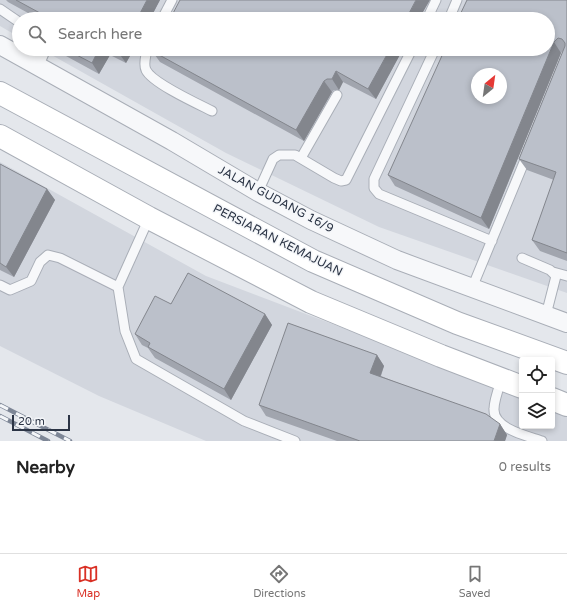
<!DOCTYPE html>
<style>
:root{--surface:#fff;--page:#f2f2f2;--text:#222;--muted:#767676;--line:#e0e0e0;--accent:#d93025}
body{margin:0;font-family:"Varela Round",sans-serif;background:var(--page);color:var(--text)}
.controls{position:absolute;right:12px;bottom:12px;display:grid;overflow:hidden;border-radius:4px;box-shadow:0 2px 6px #0003}
.controls button{width:36px;height:36px;display:grid;place-items:center;padding:0;border:0;border-bottom:1px solid var(--line);background:var(--surface);color:var(--text);font:20px sans-serif}
.compass{position:absolute;left:471px;top:68px;width:36px;height:36px;border-radius:50%;background:var(--surface);box-shadow:0 2px 6px #0003;rotate:29deg}
.scale{position:absolute;left:12px;bottom:10px;width:58px;box-sizing:border-box;padding-left:4px;border:2px solid #2b3445;border-top:0;font-size:11px;line-height:14px;white-space:nowrap;color:#2b3445;-webkit-text-stroke:3px #f4f6f9;paint-order:stroke}
.list{margin:0;padding:0;list-style:none}
h2{display:flex;justify-content:space-between;align-items:center;height:52px;margin:0;padding:0 16px;font-size:17px}
h2 small{font-size:13px;font-weight:400;color:var(--muted)}
.icon{flex:none;width:22px;height:22px;fill:none;stroke:currentColor;stroke-width:2;stroke-linecap:round;stroke-linejoin:round}
.map{position:relative;flex:none;width:567px;height:441px;overflow:hidden}
.search{position:absolute;background:var(--surface);box-shadow:0 2px 6px #0003;left:12px;right:12px;top:12px;height:44px;display:flex;align-items:center;gap:10px;box-sizing:border-box;padding:0 14px;border-radius:22px;color:var(--muted);font-size:15px}
.sheet{height:112px;background:var(--surface)}
nav{display:flex;justify-content:space-around;align-items:center;box-sizing:border-box;height:56px;border-top:1px solid var(--line);background:var(--surface);font-size:11px;color:var(--muted)}
nav a{display:grid;justify-items:center;gap:2px}
nav .on{color:var(--accent)}
.map>svg:first-child{display:block}
.built{fill:#d2d6de;fill-rule:evenodd}
.lines{fill:none;stroke-linecap:round;stroke-linejoin:round}
.service-casing{stroke:#a9aeb7;stroke-width:11}
.minor-casing{stroke:#a9aeb7;stroke-width:20}
.secondary-casing{stroke:#a9aeb7;stroke-width:24}
.service{stroke:#f7f8fa;stroke-width:9}
.minor{stroke:#f7f8fa;stroke-width:18}
.secondary{stroke:#fff;stroke-width:22}
.rail-casing{stroke:#7d8696;stroke-width:4.5}
.rail{stroke:#f4f6f9;stroke-width:3;stroke-dasharray:9;stroke-linecap:butt}
.wall{fill:#a1a5ae}
.shaded-wall{fill:#83868d}
.building{fill:#bbc0ca;stroke:#83868d;fill-rule:evenodd}
.labels{text-anchor:middle;dominant-baseline:central;stroke-width:3;stroke-linejoin:round;paint-order:stroke}
.street-label{font-size:12px;fill:#2b3445;stroke:#f4f6f9}
</style>
<div class="map">
<svg width="567" height="441" viewBox="0 0 567 441">
<rect width="100%" height="100%" fill="#e4e7ec"/>
<path class="built" d="M0 0H567V293L379 227 226 153 41 49H548V19H19V37L0 26ZM477 74H501V98H477Z
M0 162 206 276 522 396V426H552V408L567 413V441H206L99 396 0 346Z"/>
<g class="lines">
<defs>
<path id="service" d="M0 9 19 22
M162 19 172 0
M427 19 436 0
M449 19 457 0
M147 49C146 56 143 64 146 70 152 83 198 104 212 111
M435 49 374 179V188L379 194 492 241
M38 67 46 49
M301 158 337 95
M258 192 273 159 279 155H295L334 178 341 181 346 180 412 49
M149 218 118 287 125 331 136 359 244 421 295 441
M522 258 550 270 556 276 546 315
M553 272 567 276
M0 285 10 290 31 281 40 262 48 255 60 258 118 287
M472 288 527 155
M502 378C499 387 494 400 494 409 493 429 528 436 542 441"/>
<path id="minor" d="M0 45 172 141 258 192 311 220 397 260 567 323"/>
<path id="secondary" d="M0 93 313 261 457 323 567 363
M0 136 149 218 311 302 441 356 522 387
M552 399 567 405"/>
</defs>
<use href="#service" class="service-casing"/>
<use href="#minor" class="minor-casing"/>
<use href="#secondary" class="secondary-casing"/>
<use href="#service" class="service"/>
<use href="#minor" class="minor"/>
<use href="#secondary" class="secondary"/>
<defs>
<path id="rail" d="M0 405 70 441
M0 416 48 441"/>
</defs>
<use href="#rail" class="rail-casing"/>
<use href="#rail" class="rail"/>
</g>
<path class="wall" d="M6 0H160L150 19H39L8 2Z
M567 0V261L540 251 532 240 554 180 527 170 519 159 563 51 561 53 489 229 395 186 388 175Z
M54 49H134L126 63 110 55 99 74 55 50Z
M403 49 376 99 343 82 339 90H334L332 92 304 141 160 62 152 51Z
M0 164 47 189 55 200 14 277 0 270Z
M171 304 265 314 272 325 231 400 155 358 148 348 142 345 135 334Z
M377 355 384 366 381 376 500 424 507 435 505 441H337L266 416 259 405Z"/>
<path class="shaded-wall" d="M147 0H160L150 19H137Z
M416 0H430L419 19H406Z
M554 42 561 53 489 229 481 218Z
M99 49H106L110 55 99 74 92 63Z
M120 49H134L126 63 118 52Z
M390 49H403L376 99 368 89Z
M336 71 343 82 339 90 332 79Z
M324 81 332 92 304 141 296 130Z
M47 189 55 200 14 277 6 267Z
M265 314 272 325 231 400 224 389Z
M377 355 384 366 378 383 370 373Z
M500 424 507 435 505 441H494Z"/>
<path class="building" d="M16 0H147L137 19H51Z
M180 0H416L406 19H170Z
M467 0H567V253L532 240 556 172 519 159 565 46V43L562 39 558 38 554 42 481 218 388 175 445 49H548V19H458ZM477 74H501V98H477Z
M65 49H99L92 63Z
M112 49H120L118 52Z
M153 49H390L368 89 336 71 332 79H327L324 81 296 130 152 51Z
M0 164 47 189 6 267 0 263Z
M188 273 265 314 224 389 148 347 150 343 135 334 155 296 171 304Z
M288 323 377 355 370 373 486 414 500 424 494 441H360L259 405Z"/>
<g class="labels">
<g class="street-label">
<text transform="translate(276 199) rotate(28)">JALAN GUDANG 16/9</text>
<text transform="translate(278 240) rotate(27)">PERSIARAN KEMAJUAN</text>
</g>
</g>
</svg>
<div class="controls">
<button><svg class="icon" aria-label="locate" viewBox="0 0 24 24"><circle cx="12" cy="12" r="6"/><path d="M12 2v4M12 18v4M2 12h4M18 12h4"/></svg></button>
<button><svg class="icon" aria-label="layers" viewBox="0 0 24 24"><path d="M12 4l9 5-9 5-9-5zM3 14l9 5 9-5"/></svg></button>
</div>
<svg class="compass" viewBox="-18 -18 36 36"><path d="M0-13l5 13h-10z" fill="#e53935"/><path d="M0 13l5-13h-10z" fill="#767676"/></svg>
<div class="scale">20 m</div>
<div class="search"><svg class="icon" aria-label="search" viewBox="0 0 24 24"><circle cx="10" cy="10" r="6"/><path d="M15 15l6 6"/></svg>Search here</div>
</div>
<section class="sheet">
<h2>Nearby<small>0 results</small></h2>
<ul class="list">
</ul>
</section>
<nav>
<a class="on"><svg class="icon" aria-label="map" viewBox="0 0 24 24"><path d="M3 6l6-2 6 2 6-2v14l-6 2-6-2-6 2zM9 4v14M15 6v14"/></svg>Map</a>
<a><svg class="icon" aria-label="directions" viewBox="0 0 24 24"><path d="M12 3l9 9-9 9-9-9zM9 14v-3h6M13 9l2 2-2 2"/></svg>Directions</a>
<a><svg class="icon" aria-label="saved" viewBox="0 0 24 24"><path d="M7 4h10v16l-5-4-5 4z"/></svg>Saved</a>
</nav>
